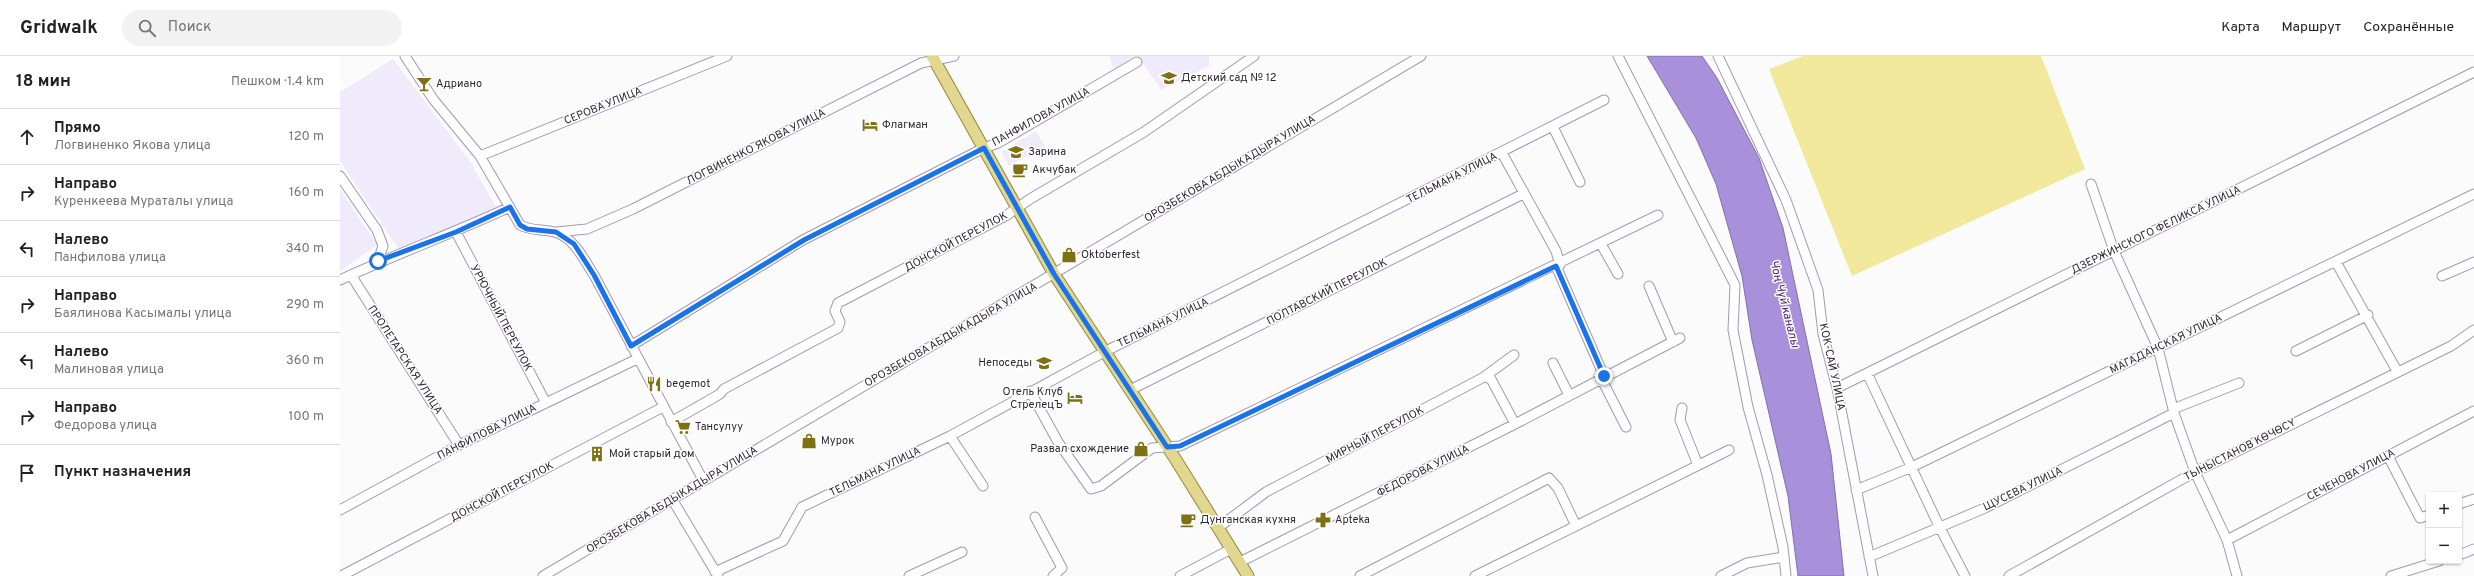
<!DOCTYPE html>
<html lang="ru">
<meta charset="utf-8">
<style>
:root{--surface:#fff;--page:#f2f2f2;--text:#202124;--muted:#757577;--line:#e0e0e0}
body{margin:0;font-family:Overpass,sans-serif;background:var(--page);color:var(--text)}
.controls{position:absolute;right:12px;bottom:12px;display:grid;overflow:hidden;border-radius:4px;box-shadow:0 1px 3px #0004}
.controls button{width:36px;height:36px;display:grid;place-items:center;padding:0;border:0;border-bottom:1px solid var(--line);background:var(--surface);color:var(--text);font:20px sans-serif}
.stop{position:absolute;width:12px;height:12px;margin:-9px;border:3px solid #1a73e8;border-radius:50%;background:#fff}
.stop.end{background:#1a73e8;border-color:#fff;box-shadow:0 1px 4px #0008}
.list{margin:0;padding:0;list-style:none}
h2{display:flex;justify-content:space-between;align-items:center;height:52px;margin:0;padding:0 16px;font-size:17px}
h2 small{font-size:13px;font-weight:400;color:var(--muted)}
.list li{display:grid;grid-template-columns:26px 1fr auto;gap:12px;align-items:center;box-sizing:border-box;height:56px;padding:0 16px;border-top:1px solid var(--line)}
.list b{display:block;font-size:15px;white-space:nowrap}
.list p{margin:0;font-size:13px;white-space:nowrap;color:var(--muted)}
.list em{font-size:13px;font-style:normal;color:var(--muted)}
.icon{flex:none;width:22px;height:22px;fill:none;stroke:currentColor;stroke-width:2;stroke-linecap:round;stroke-linejoin:round}
.map{position:relative;flex:none;width:2134px;height:520px;overflow:hidden}
header{display:flex;align-items:center;gap:24px;box-sizing:border-box;height:56px;padding:0 20px;background:var(--surface);border-bottom:1px solid var(--line)}
header strong{font-size:19px}
nav{display:flex;gap:22px;margin-inline-start:auto;font-size:14px}
.search{width:280px;height:36px;background:var(--page);display:flex;align-items:center;gap:10px;box-sizing:border-box;padding:0 14px;border-radius:22px;color:var(--muted);font-size:15px}
main{display:flex}
aside{flex:1;background:var(--surface)}
.map>svg:first-child{display:block}
.built{fill:#f0ebfb}
.green{fill:#f2e89b}
.water{fill:#a890db;stroke:#8270a9}
.lines{fill:none;stroke-linecap:round;stroke-linejoin:round}
.minor-casing{stroke:#a198b7;stroke-width:11}
.major-casing{stroke:#94883d;stroke-width:13}
.minor{stroke:#fff;stroke-width:9}
.major{stroke:#e1d78e;stroke-width:11}
.route{stroke:#1a73e8;stroke-width:5}
.labels{text-anchor:middle;dominant-baseline:central;stroke-width:3;stroke-linejoin:round;paint-order:stroke}
.poi-label{font-size:11px;fill:#2a2633;stroke:#fff;text-anchor:start}
.street-label{font-size:11px;fill:#2a2633;stroke:#fff}
.water-label{font-size:12px;font-style:italic;fill:#431d73;stroke:#fff}
</style>
<header>
<strong>Gridwalk</strong>
<div class="search"><svg class="icon" aria-label="search" viewBox="0 0 24 24"><circle cx="10" cy="10" r="6"/><path d="M15 15l6 6"/></svg>Поиск</div>
<nav><a>Карта</a><a>Маршрут</a><a>Сохранённые</a></nav>
</header>
<main>
<aside>
<h2>18 мин<small>Пешком · 1.4 km</small></h2>
<ul class="list">
<li><svg class="icon" aria-label="ahead" viewBox="0 0 24 24"><path d="M12 20V5M6 11l6-6 6 6"/></svg><div><b>Прямо</b><p>Логвиненко Якова улица</p></div><em>120 m</em></li>
<li><svg class="icon" aria-label="right" viewBox="0 0 24 24"><path d="M7 20v-9h11M14 6l5 5-5 5"/></svg><div><b>Направо</b><p>Куренкеева Мураталы улица</p></div><em>160 m</em></li>
<li><svg class="icon" aria-label="left" viewBox="0 0 24 24"><path d="M17 20v-9H6M10 6l-5 5 5 5"/></svg><div><b>Налево</b><p>Панфилова улица</p></div><em>340 m</em></li>
<li><svg class="icon" aria-label="right" viewBox="0 0 24 24"><path d="M7 20v-9h11M14 6l5 5-5 5"/></svg><div><b>Направо</b><p>Баялинова Касымалы улица</p></div><em>290 m</em></li>
<li><svg class="icon" aria-label="left" viewBox="0 0 24 24"><path d="M17 20v-9H6M10 6l-5 5 5 5"/></svg><div><b>Налево</b><p>Малиновая улица</p></div><em>360 m</em></li>
<li><svg class="icon" aria-label="right" viewBox="0 0 24 24"><path d="M7 20v-9h11M14 6l5 5-5 5"/></svg><div><b>Направо</b><p>Федорова улица</p></div><em>100 m</em></li>
<li><svg class="icon" aria-label="arrive" viewBox="0 0 24 24"><path d="M6 21V4h12l-3 4 3 4H6"/></svg><div><b>Пункт назначения</b></div></li>
</ul>
</aside>
<div class="map">
<svg width="2134" height="520" viewBox="0 0 2134 520">
<rect width="100%" height="100%" fill="#fbfbfb"/>
<path class="built" d="M769 0H796L774 13Z
M798 0H869V10L821 34Z
M53 3 131 107 156 151 60 195 0 105V36Z
M696 75 705 90 669 110 661 96Z
M0 133 37 189 0 215Z
M708 300 712 308 701 314 697 306Z"/>
<path class="green" d="M1463 0H1701L1745 113 1512 220 1429 13Z"/>
<path class="water" d="M1307 0H1362L1377 22 1419 102 1443 172 1491 398 1504 520H1458L1448 440 1412 284 1402 220 1376 128 1356 82Z"/>
<g class="lines">
<defs>
<path id="minor" d="M65 0 93 43 140 100 180 169C191 175 202 173 214 176 234 181 244 204 254 219L363 424
M1278 0 1395 229 1393 274 1408 351 1427 419 1443 491 1446 520
M1378 0 1446 144 1478 234 1483 278 1497 332 1533 520
M1213 71 1240 126
M1162 97 1216 195 1220 209
M140 100 387 0
M0 120 37 174 43 190 38 205
M1751 128 1774 195 1818 292 1834 357 1855 416 1887 484 1897 520
M116 176 206 347
M216 176 247 173 293 153 581 7 614 0
M1261 188 1278 218
M1996 206 2057 315
M1216 210 1264 320
M11 219 119 389
M2102 220 2134 206
M0 224C56 198 114 177 170 151
M1309 230 1333 286
M291 290 463 184 644 92 658 87 797 6
M1956 295 2028 259
M1213 307 1229 339
M1527 317 1599 470 1625 520
M1144 321 1174 299
M1261 322 1286 371
M1497 332 2134 16
M790 334 1183 138
M690 335 718 386 751 433 761 430 812 392 840 390 1318 159
M1342 352 1340 364 1358 409
M1833 353 1899 327
M331 366 380 338 384 333 498 272 500 266 495 255 498 247 667 159 690 143 804 76 914 0
M610 380 643 430
M2048 400 2080 462 2089 459
M1516 434 1572 411 2134 138
M332 443 378 520
M2119 448 2134 443
M0 454 119 389 297 303
M695 461 722 512 713 520
M879 471 926 436 1144 321 1151 323 1175 368
M1887 484 2134 355
M2119 499 2134 493
M1529 501 1645 452 1834 357
M900 506 1175 368 1340 282
M375 516 443 485 462 451 610 380 766 295 1264 44
M1 520 323 351
M203 520 1081 0
M569 520 622 496
M840 520 891 493
M1020 520 1209 422 1218 432 1236 470
M1135 520 1389 394
M1381 520 1407 507 1444 501
M1669 520 1855 416 2111 290 2134 274
M2051 520 2099 505"/>
<path id="major" d="M592 0 714 218 836 404 908 520"/>
</defs>
<use href="#minor" class="minor-casing"/>
<use href="#major" class="major-casing"/>
<use href="#minor" class="minor"/>
<use href="#major" class="major"/>
</g>
<g class="lines">
<path class="route" d="M38 205 116 176 170 151 180 169 187 173 216 176 234 188 254 219 291 290 464 184 644 92 714 218 827 391 840 390 1216 210 1264 320"/>
</g>
<defs>
<symbol id="school-bare" viewBox="-9 -9 18 18"><path d="M0-5L7-2L0 1L-7-2ZM-4 1L0 2.5L4 1V4Q0 6-4 4Z" fill="#7d7112" stroke="#fff" stroke-width="2.5" paint-order="stroke"/></symbol>
<symbol id="bar-bare" viewBox="-9 -9 18 18"><path d="M-6-5H6L.8 .8V4.5H3.5V6h-7V4.5H-.8V.8Z" fill="#7d7112" stroke="#fff" stroke-width="2.5" paint-order="stroke"/></symbol>
<symbol id="hotel-bare" viewBox="-9 -9 18 18"><path d="M-6-4.5h1.5V1H6V5H4.5V3h-9V5H-6ZM-4 0a1.8 1.8 0 1 1 3.6 0ZM.5 0V-2.5h3Q6-2.5 6 0Z" fill="#7d7112" stroke="#fff" stroke-width="2.5" paint-order="stroke"/></symbol>
<symbol id="cafe-bare" viewBox="-9 -9 18 18"><path d="M-5.5-4.5H6V0H3Q3 3.5 0 3.5H-2.5Q-5.5 3.5-5.5 0ZM3-3.2v2h1.7v-2ZM-6 4.5H4V6H-6Z" fill="#7d7112" stroke="#fff" stroke-width="2.5" paint-order="stroke"/></symbol>
<symbol id="shop-bare" viewBox="-9 -9 18 18"><path d="M-5-2.5h2.3a2.7 3.5 0 0 1 5.4 0H5L5.5 6h-11ZM-1.5-2.5h3a1.5 2.3 0 0 0-3 0Z" fill="#7d7112" stroke="#fff" stroke-width="2.5" paint-order="stroke"/></symbol>
<symbol id="restaurant-bare" viewBox="-9 -9 18 18"><path d="M-5-6h1v4h1v-4h1v4h1v-4h1v5L-1.5 .5V6h-2V.5L-5-1ZM5-6V6H3V1.5H1.5Q1.5-4 5-6Z" fill="#7d7112" stroke="#fff" stroke-width="2.5" paint-order="stroke"/></symbol>
<symbol id="supermarket-bare" viewBox="-9 -9 18 18"><path d="M-6-5.5h2.5l.6 2H6L4.5 2H-2.5L-4.4-4H-6ZM-1.5 3.2a1.3 1.3 0 1 0 .1 0ZM3 3.2a1.3 1.3 0 1 0 .1 0Z" fill="#7d7112" stroke="#fff" stroke-width="2.5" paint-order="stroke"/></symbol>
<symbol id="building-bare" viewBox="-9 -9 18 18"><path d="M-4-6H4V6H1V3H-1V6H-4ZM-2.5-4.3h1.7v1.8h-1.7ZM.8-4.3h1.7v1.8H.8ZM-2.5-1h1.7V.8h-1.7ZM.8-1h1.7V.8H.8Z" fill="#7d7112" stroke="#fff" stroke-width="2.5" paint-order="stroke"/></symbol>
<symbol id="pharmacy-bare" viewBox="-9 -9 18 18"><path d="M-2-6h4v4h4v4h-4v4h-4v-4h-4v-4h4Z" fill="#7d7112" stroke="#fff" stroke-width="2.5" paint-order="stroke"/></symbol>
</defs>
<g fill-rule="evenodd">
<use href="#school-bare" x="818" y="11" width="22" height="22"/>
<use href="#bar-bare" x="73" y="17" width="22" height="22"/>
<use href="#hotel-bare" x="519" y="58" width="22" height="22"/>
<use href="#school-bare" x="665" y="85" width="22" height="22"/>
<use href="#cafe-bare" x="669" y="103" width="22" height="22"/>
<use href="#shop-bare" x="718" y="188" width="22" height="22"/>
<use href="#school-bare" x="693" y="296" width="22" height="22"/>
<use href="#restaurant-bare" x="303" y="317" width="22" height="22"/>
<use href="#hotel-bare" x="724" y="331" width="22" height="22"/>
<use href="#supermarket-bare" x="332" y="360" width="22" height="22"/>
<use href="#shop-bare" x="458" y="374" width="22" height="22"/>
<use href="#shop-bare" x="790" y="382" width="22" height="22"/>
<use href="#building-bare" x="246" y="387" width="22" height="22"/>
<use href="#cafe-bare" x="837" y="453" width="22" height="22"/>
<use href="#pharmacy-bare" x="972" y="453" width="22" height="22"/>
</g>
<g class="labels">
<g class="poi-label">
<text x="841" y="22">Детский сад № 12</text>
<text x="96" y="28">Адриано</text>
<text x="542" y="69">Флагман</text>
<text x="688" y="96">Зарина</text>
<text x="692" y="114">Акчубак</text>
<text x="741" y="199">Oktoberfest</text>
<text x="692" y="307" text-anchor="end">Непоседы</text>
<text x="326" y="328">begemot</text>
<text x="723" y="336" text-anchor="end">Отель Клуб<tspan x="723" dy="13">СтрелецЪ</tspan></text>
<text x="355" y="371">Тансулуу</text>
<text x="481" y="385">Мурок</text>
<text x="789" y="393" text-anchor="end">Развал схождение</text>
<text x="269" y="398">Мой старый дом</text>
<text x="860" y="464">Дунганская кухня</text>
<text x="995" y="464">Apteka</text>
</g>
<g class="street-label">
<text transform="translate(263 50) rotate(-22)">СЕРОВА УЛИЦА</text>
<text transform="translate(701 61) rotate(-29)">ПАНФИЛОВА УЛИЦА</text>
<text transform="translate(416 91) rotate(-27)">ЛОГВИНЕНКО ЯКОВА УЛИЦА</text>
<text transform="translate(890 113) rotate(-31)">ОРОЗБЕКОВА АБДЫКАДЫРА УЛИЦА</text>
<text transform="translate(1112 122) rotate(-27)">ТЕЛЬМАНА УЛИЦА</text>
<text transform="translate(1816 174) rotate(-26)">ДЗЕРЖИНСКОГО ФЕЛИКСА УЛИЦА</text>
<text transform="translate(616 186) rotate(-28)">ДОНСКОЙ ПЕРЕУЛОК</text>
<text transform="translate(987 236) rotate(-27)">ПОЛТАВСКИЙ ПЕРЕУЛОК</text>
<text transform="translate(161 262) rotate(62)">УРЮЧНЫЙ ПЕРЕУЛОК</text>
<text transform="translate(823 267) rotate(-26)">ТЕЛЬМАНА УЛИЦА</text>
<text transform="translate(611 279) rotate(-30)">ОРОЗБЕКОВА АБДЫКАДЫРА УЛИЦА</text>
<text transform="translate(1826 288) rotate(-26)">МАГАДАНСКАЯ УЛИЦА</text>
<text transform="translate(65 304) rotate(57)">ПРОЛЕТАРСКАЯ УЛИЦА</text>
<text transform="translate(1492 311) rotate(78)">КОК-САЙ УЛИЦА</text>
<text transform="translate(147 376) rotate(-27)">ПАНФИЛОВА УЛИЦА</text>
<text transform="translate(1035 379) rotate(-28)">МИРНЫЙ ПЕРЕУЛОК</text>
<text transform="translate(1900 394) rotate(-27)">ТЫНЫСТАНОВ КӨЧӨСҮ</text>
<text transform="translate(1083 415) rotate(-27)">ФЕДОРОВА УЛИЦА</text>
<text transform="translate(535 416) rotate(-26)">ТЕЛЬМАНА УЛИЦА</text>
<text transform="translate(2011 419) rotate(-28)">СЕЧЕНОВА УЛИЦА</text>
<text transform="translate(1683 433) rotate(-26)">ЩУСЕВА УЛИЦА</text>
<text transform="translate(162 436) rotate(-28)">ДОНСКОЙ ПЕРЕУЛОК</text>
<text transform="translate(332 444) rotate(-31)">ОРОЗБЕКОВА АБДЫКАДЫРА УЛИЦА</text>
</g>
<g class="water-label">
<text transform="translate(1444 248) rotate(76)">Чоң Чүй каналы</text>
</g>
</g>
</svg>
<div class="controls">
<button>+</button>
<button>−</button>
</div>
<div class="stop" style="left:38px;top:205px"></div>
<div class="stop end" style="left:1264px;top:320px"></div>
</div>
</main>
